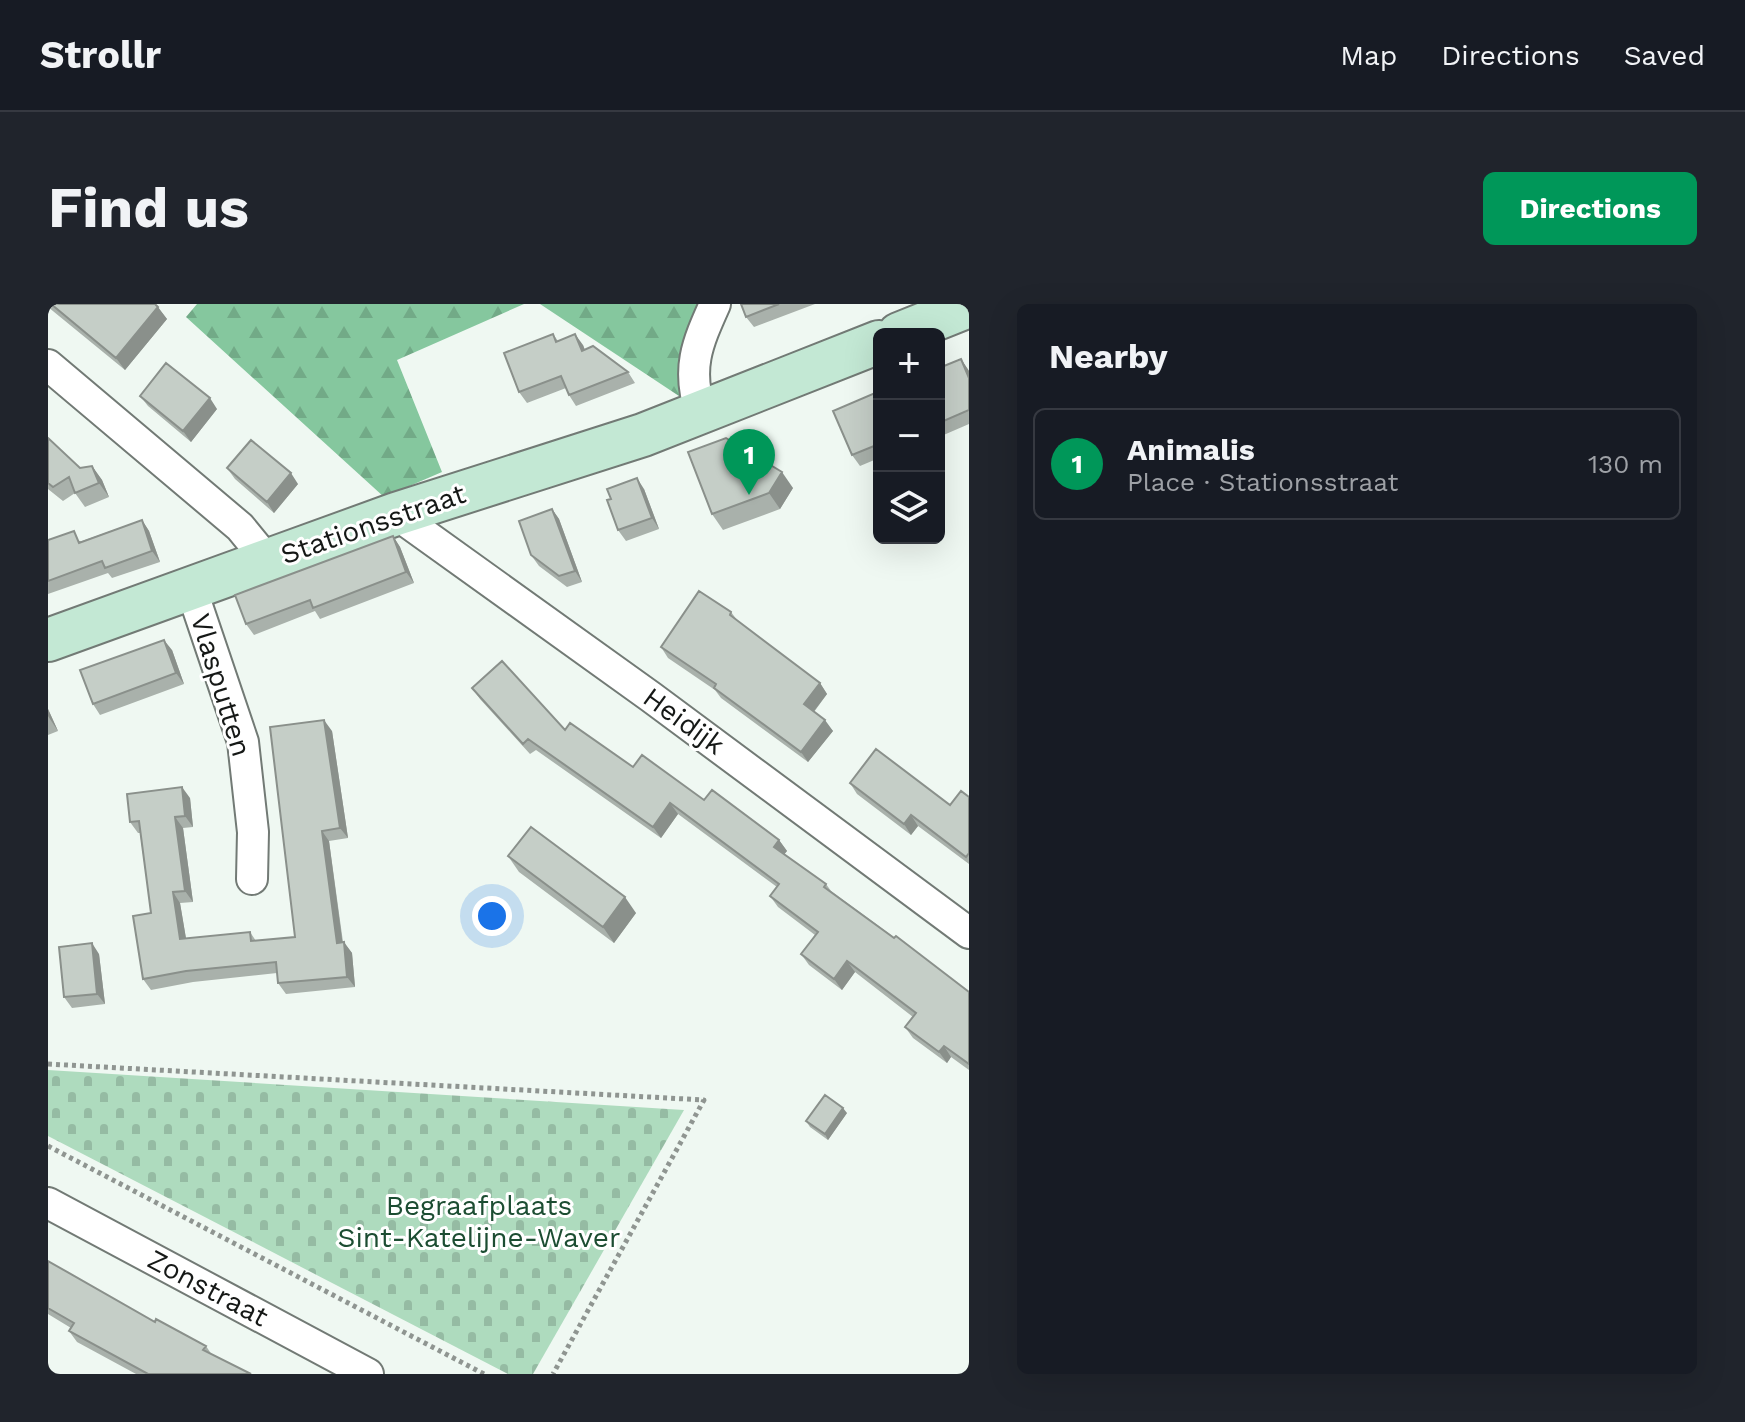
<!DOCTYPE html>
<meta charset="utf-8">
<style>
:root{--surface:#171b24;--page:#20242c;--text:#f1f3f6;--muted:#9ea1a6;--line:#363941;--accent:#009759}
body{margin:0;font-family:"Work Sans",sans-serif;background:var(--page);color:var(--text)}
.controls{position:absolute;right:24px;top:24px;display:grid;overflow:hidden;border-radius:12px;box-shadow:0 8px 32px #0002}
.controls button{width:72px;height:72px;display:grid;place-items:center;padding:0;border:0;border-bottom:2px solid var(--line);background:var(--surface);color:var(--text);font:40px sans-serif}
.you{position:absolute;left:444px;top:612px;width:28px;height:28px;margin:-20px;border:6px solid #fff;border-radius:50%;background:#1a73e8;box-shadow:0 0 0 12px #1a73e833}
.badge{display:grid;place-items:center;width:52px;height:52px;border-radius:50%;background:var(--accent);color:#fff;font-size:26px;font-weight:700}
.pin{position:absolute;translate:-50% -66px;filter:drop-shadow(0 2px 4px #0008)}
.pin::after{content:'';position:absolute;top:42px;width:28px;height:24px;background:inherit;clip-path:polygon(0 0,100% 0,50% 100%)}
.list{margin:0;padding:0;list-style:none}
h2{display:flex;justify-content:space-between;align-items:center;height:104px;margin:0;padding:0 32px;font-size:34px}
h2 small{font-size:26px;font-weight:400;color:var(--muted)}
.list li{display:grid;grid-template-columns:52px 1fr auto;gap:24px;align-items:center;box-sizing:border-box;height:112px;margin:0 16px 16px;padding:0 16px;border:2px solid var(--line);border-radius:12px}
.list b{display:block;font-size:30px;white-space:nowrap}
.list p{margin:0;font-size:26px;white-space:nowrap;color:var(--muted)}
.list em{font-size:26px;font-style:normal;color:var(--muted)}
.icon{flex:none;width:44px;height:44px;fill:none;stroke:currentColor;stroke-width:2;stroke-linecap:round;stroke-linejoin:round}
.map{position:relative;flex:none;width:921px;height:1070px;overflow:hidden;border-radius:12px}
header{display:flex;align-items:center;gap:48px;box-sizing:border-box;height:112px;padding:0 40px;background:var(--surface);border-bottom:2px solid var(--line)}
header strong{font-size:38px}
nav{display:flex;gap:44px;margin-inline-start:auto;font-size:28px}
.intro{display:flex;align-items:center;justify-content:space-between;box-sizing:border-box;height:192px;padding:0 48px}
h1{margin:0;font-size:56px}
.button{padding:20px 36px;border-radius:12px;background:var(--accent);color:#fff;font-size:28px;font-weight:700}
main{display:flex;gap:48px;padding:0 48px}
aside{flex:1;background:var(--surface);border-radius:12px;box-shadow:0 8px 32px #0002}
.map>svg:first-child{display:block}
.forest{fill:url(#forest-firs)}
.cemetery{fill:url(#cemetery-stones)}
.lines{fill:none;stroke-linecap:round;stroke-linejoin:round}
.street-casing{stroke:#727a75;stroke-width:34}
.secondary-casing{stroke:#727a75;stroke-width:46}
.path{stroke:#8f9591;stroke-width:5;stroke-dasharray:4 4;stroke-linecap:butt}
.street{stroke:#fff;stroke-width:30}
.secondary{stroke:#c3e8d4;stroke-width:42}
.wall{fill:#a9b1ab}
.shaded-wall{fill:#8a908b}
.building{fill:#c5cec7;stroke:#8a908b;stroke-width:2}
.labels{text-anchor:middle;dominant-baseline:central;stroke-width:6;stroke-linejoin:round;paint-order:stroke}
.street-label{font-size:28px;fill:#151816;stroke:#fff}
.park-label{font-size:28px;fill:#1c4d32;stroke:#fff}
</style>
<header>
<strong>Strollr</strong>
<nav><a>Map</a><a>Directions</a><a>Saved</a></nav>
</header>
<div class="intro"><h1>Find us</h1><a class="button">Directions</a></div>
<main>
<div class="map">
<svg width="921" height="1070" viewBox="0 0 921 1070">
<defs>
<pattern id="forest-firs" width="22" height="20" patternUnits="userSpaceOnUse" patternTransform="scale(2)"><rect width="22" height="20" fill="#85c79e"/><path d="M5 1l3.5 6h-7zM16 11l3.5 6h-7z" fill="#72aa87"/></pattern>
<pattern id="cemetery-stones" width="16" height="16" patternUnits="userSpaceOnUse" patternTransform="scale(2)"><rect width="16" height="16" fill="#aedbbe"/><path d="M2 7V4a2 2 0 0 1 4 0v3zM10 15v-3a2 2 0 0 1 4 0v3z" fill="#95bba3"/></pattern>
</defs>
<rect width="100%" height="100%" fill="#eff8f2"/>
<path class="forest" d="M149 0H476L349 56 394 168 336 193 138 13Z
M492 0H671L631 92Z"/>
<path class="cemetery" d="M0 766 636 806 485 1070H460L0 832Z"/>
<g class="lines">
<defs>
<path id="street" d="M0 61 192 223 219 256
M653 109C638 65 649 40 667 0
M348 210 603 393 921 629
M143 284 195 438 205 528 204 575
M0 899 320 1070"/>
<path id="secondary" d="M851 30 921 2
M0 336 348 210 595 131 831 38"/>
</defs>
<use href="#street" class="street-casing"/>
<use href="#secondary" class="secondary-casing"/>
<path class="path" d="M0 760 656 796 505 1070
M0 842 436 1070"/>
<use href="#street" class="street"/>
<use href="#secondary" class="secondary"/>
</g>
<path class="wall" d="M0 0H107L119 15 77 66 0 3Z
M693 0H767L706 23 698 13Z
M505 30 510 37 535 41 537 46 580 68 587 79 528 102 521 91 518 84 479 99 471 88Z
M913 55 921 67V120L891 133V64Z
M92 92 169 105 143 138 100 102Z
M831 95V154L812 162 804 151Z
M0 134 32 164 44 162 54 176 61 193 37 203 27 189 15 197 0 185Z
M640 148 745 184 732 205 675 226 664 210Z
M179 164 250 180 226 209 187 175Z
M596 185 611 225 578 237 570 226Z
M504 205 511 215 534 278 519 283 491 262 483 251Z
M94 216 101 227 112 258 64 274 60 269 0 290V236L34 237Z
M345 232 352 243 366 279 272 315 267 307 206 331 198 320Z
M683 308 689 316 772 379 779 390 766 408 785 427 760 458 673 394 667 386 620 354 613 343Z
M124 346 136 380 52 411 45 400Z
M424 384 517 426 585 463 656 496 731 536 739 547 736 550 778 580 783 587 921 688V766L903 753 899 759 865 734 857 723 865 713 807 668 794 686 761 661 753 650 767 631 730 603 722 592 729 583 630 510 613 534 488 446 482 450 432 395Z
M0 405 10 427 0 431Z
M284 427 300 534 281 537 295 638 304 649 307 683 238 690 230 679 229 669 145 678 103 686 95 675 103 609 92 529H90L82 518 142 494 145 523 135 524 145 598 132 599 138 635 202 628 208 637 247 633Z
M802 479 902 501 921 493V560L870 522 863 531 809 490Z
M460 552 588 609 566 639 471 568Z
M51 650 57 700 24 704 16 693Z
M799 809 780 836 762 823 758 817Z
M0 957 107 1018 158 1042 164 1051 203 1070H88L29 1038 21 1027 23 1024 0 1010Z"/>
<path class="shaded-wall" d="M110 3 119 15 77 66 68 54Z
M527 30 535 41 541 58 534 47Z
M913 55 921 67V74Z
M162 94 169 105 143 138 135 127Z
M44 162 54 176 61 193 51 179Z
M734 168 745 184 732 205 721 189Z
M243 169 250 180 226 209 219 198Z
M589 174 596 185 611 225 604 214Z
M504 205 511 215 534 278 527 267Z
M94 216 101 227 112 258 104 247Z
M345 232 352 243 366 279 358 268Z
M116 336 124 346 136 380 128 369Z
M772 379 779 390 763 411 756 400Z
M0 405 10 427 0 412Z
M276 416 284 427 300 534 292 524Z
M777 416 785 427 760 458 753 448Z
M134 483 142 494 145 523 137 512Z
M622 499 630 510 613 534 605 523Z
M863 511 870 522 863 531 856 520Z
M127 513 135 524 145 598 137 587Z
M274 527 281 537 296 650 289 639Z
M731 536 739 547 734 553 726 543Z
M125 588 132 599 140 646 132 635Z
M577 593 588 609 566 639 555 623Z
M296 638 304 649 307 683 299 673Z
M44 639 51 650 57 700 49 690Z
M799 657 807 668 794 686 786 675Z
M896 742 903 753 899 759 891 748Z
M795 804 799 809 780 836 777 830Z"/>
<path class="building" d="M3 0H107L110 3 68 54Z
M693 0H731L698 13Z
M505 30 508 38 527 30 534 47 545 42 580 68 521 91 513 72 471 88 456 49Z
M913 55 921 74V106L891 119V64Z
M118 59 162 94 135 127 92 92Z
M827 89 831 98V140L804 151 785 107Z
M0 134 32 164 44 162 51 179 27 189 21 173 5 183 0 179Z
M678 134 734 168 721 189 664 210 640 148Z
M203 136 243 169 219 198 179 164Z
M589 174 604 214 570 226 559 196 563 195 559 185Z
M504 205 527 267 511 272 483 251 471 217Z
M94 216 104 247 57 264 54 257 0 277V236L26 227 31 239Z
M345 232 358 268 265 304 262 296 198 320 187 291Z
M651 287 683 308 682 311 772 379 756 400 777 416 753 448 666 384 668 380 613 343Z
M116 336 128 369 45 400 32 366Z
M454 357 517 426 522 419 585 463 594 451 656 496 664 486 731 536 726 543 778 580 776 583 846 634 848 632 921 688V760L896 742 891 748 857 723 868 709 799 657 786 675 753 650 770 628 722 592 731 580 622 499 605 523 480 435 475 440 424 384Z
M276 416 292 524 274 527 289 639 296 638 299 673 230 679 228 658 138 667 95 675 85 612 103 609 91 517 82 518 79 490 134 483 137 512 127 513 137 587 125 588 132 635 202 628 203 637 247 633 222 423Z
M828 445 902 501 913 487 921 493V549L918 553 863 511 856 520 802 479Z
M483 523 577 593 555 623 460 552Z
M44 639 49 690 16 693 11 643Z
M777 791 795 804 777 830 758 817Z
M0 957 107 1018 108 1015 158 1042 155 1046 203 1070H100L21 1027 26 1019 0 1004Z"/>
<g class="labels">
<g class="street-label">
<text transform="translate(325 220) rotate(-19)">Stationsstraat</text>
<text transform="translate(173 381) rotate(73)">Vlasputten</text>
<text transform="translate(636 417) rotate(36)">Heidijk</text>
<text transform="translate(160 984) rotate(28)">Zonstraat</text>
</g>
<g class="park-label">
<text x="431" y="901">Begraafplaats<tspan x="431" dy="32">Sint-Katelijne-Waver</tspan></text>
</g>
</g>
</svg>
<div class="controls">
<button>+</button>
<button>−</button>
<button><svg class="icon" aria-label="layers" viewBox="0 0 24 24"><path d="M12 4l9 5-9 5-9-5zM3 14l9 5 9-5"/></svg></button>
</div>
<div class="you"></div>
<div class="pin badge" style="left:701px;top:191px">1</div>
</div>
<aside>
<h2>Nearby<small></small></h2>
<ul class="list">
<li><span class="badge">1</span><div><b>Animalis</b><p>Place · Stationsstraat</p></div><em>130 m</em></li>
</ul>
</aside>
</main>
